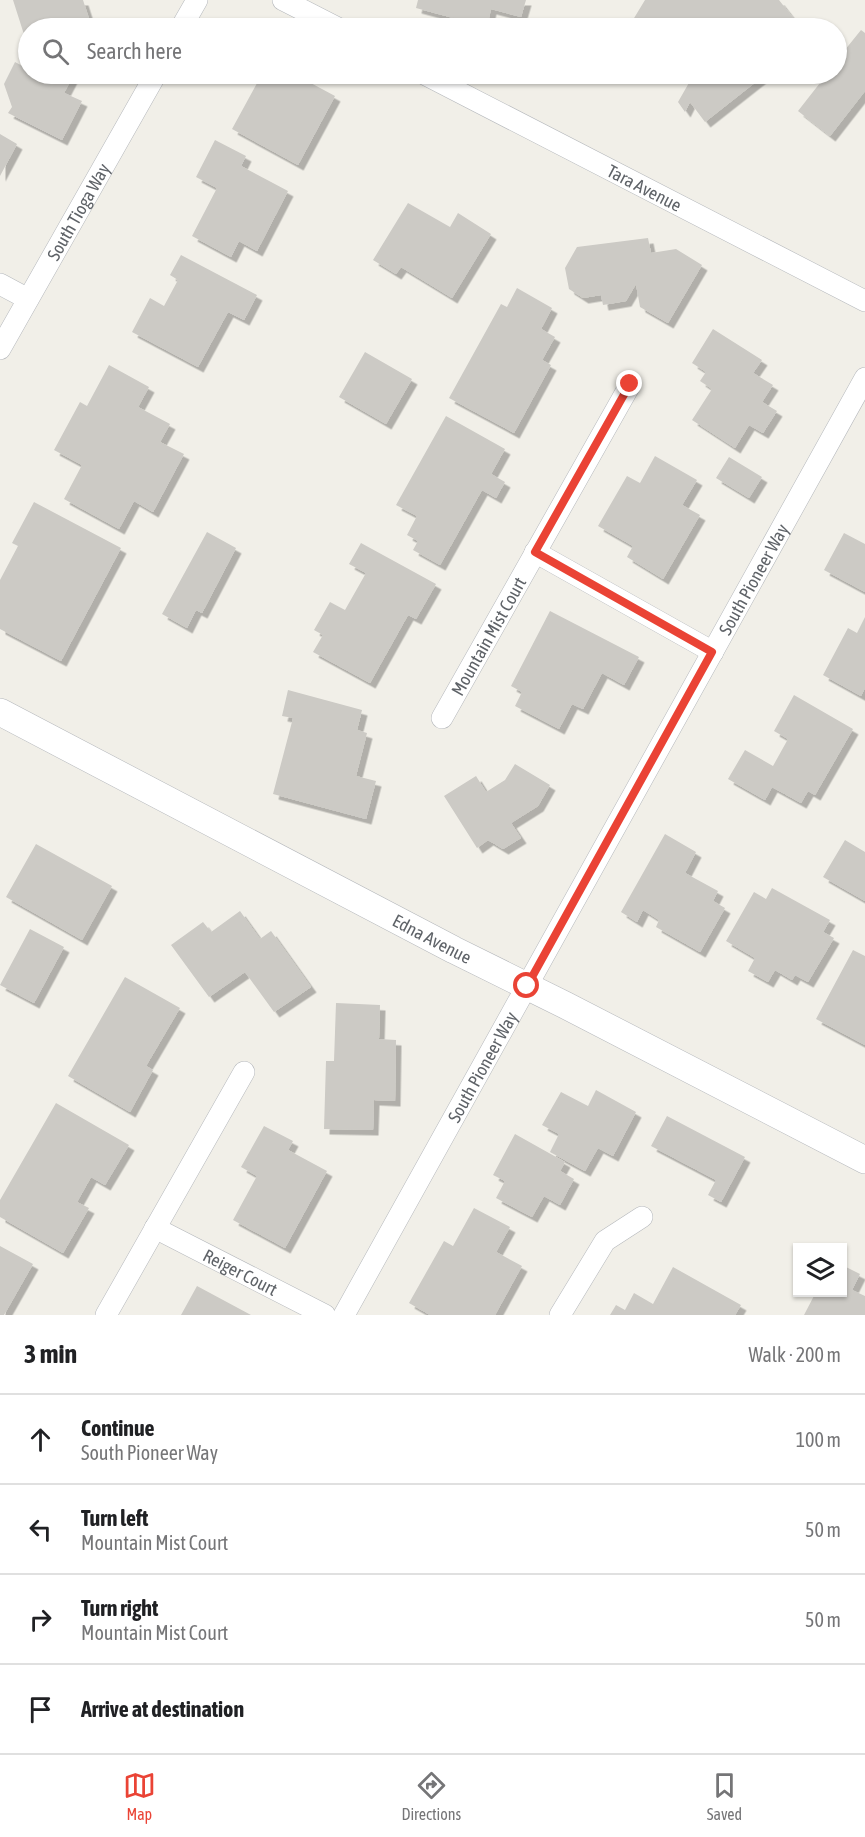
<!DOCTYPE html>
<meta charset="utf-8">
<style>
:root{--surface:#fff;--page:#f6f6f6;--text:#202124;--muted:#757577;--line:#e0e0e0;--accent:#ea4335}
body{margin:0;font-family:"Asap Condensed",sans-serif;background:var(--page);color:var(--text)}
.controls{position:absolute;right:18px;bottom:18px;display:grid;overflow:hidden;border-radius:0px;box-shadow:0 2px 4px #0004}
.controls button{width:54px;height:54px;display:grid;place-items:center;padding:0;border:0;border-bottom:2px solid var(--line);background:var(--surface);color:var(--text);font:30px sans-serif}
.stop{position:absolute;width:18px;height:18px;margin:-14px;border:4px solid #ea4335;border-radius:50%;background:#fff}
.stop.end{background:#ea4335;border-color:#fff;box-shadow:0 2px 6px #0008}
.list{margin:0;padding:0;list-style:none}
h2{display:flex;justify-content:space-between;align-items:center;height:78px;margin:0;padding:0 24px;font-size:26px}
h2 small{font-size:20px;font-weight:400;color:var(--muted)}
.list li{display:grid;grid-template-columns:39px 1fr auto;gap:18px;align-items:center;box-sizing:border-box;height:90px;padding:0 24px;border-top:2px solid var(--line)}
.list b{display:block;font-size:22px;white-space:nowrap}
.list p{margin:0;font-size:20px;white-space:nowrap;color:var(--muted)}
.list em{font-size:20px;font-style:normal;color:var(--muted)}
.icon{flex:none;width:33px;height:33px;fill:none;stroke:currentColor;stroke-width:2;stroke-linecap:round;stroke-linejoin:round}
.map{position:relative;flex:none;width:865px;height:1315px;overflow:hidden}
.search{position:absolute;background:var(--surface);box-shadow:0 2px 4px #0004;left:18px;right:18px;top:18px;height:66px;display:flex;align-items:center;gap:15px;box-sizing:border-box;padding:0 21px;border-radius:33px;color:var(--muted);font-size:22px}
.sheet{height:438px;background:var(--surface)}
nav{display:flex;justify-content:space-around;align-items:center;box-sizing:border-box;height:84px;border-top:2px solid var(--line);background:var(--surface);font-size:16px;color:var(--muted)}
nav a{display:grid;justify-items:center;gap:3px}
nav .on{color:var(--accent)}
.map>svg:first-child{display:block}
.building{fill:#cccac5;filter:url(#shadow)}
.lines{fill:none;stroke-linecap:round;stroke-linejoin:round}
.minor-casing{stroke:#b5b8bc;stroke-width:22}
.tertiary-casing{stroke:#b5b8bc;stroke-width:28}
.minor{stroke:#fff;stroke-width:21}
.tertiary{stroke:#fff;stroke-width:27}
.route{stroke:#ea4335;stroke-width:8}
.labels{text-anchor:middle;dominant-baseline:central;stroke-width:6;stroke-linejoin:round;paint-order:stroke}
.street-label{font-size:18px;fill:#5f6368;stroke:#fff}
</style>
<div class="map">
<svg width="865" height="1315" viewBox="0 0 865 1315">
<defs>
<filter id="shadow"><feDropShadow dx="5.5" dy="5.5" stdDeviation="0" flood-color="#0004"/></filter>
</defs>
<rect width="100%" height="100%" fill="#f1efe8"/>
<path class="building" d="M13 0H83L92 28H28V47Z
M418 0H526L521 17 491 9 487 27 416 8Z
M645 0H779L801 28H628Z
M861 30 865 33V91L830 136 798 111 827 74H836V61Z
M15 62 28 69V74H74L64 93 82 101 62 140 8 113 12 107 4 84Z
M262 74H294L335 96 298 165 232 129Z
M700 74H766L705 122 690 102 685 112 678 102 690 81Z
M0 134 17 144 0 176Z
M215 140 246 156 241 166 288 191 257 251 239 241 231 257 192 236 217 188 196 177Z
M408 203 450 227 458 213 491 234 452 298 401 267 396 274 373 260Z
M648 238 651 253 676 249 702 265 668 323 640 307 636 284 626 301 603 305 601 295 583 298 569 289 565 268 577 247Z
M181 255 257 295 244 320 228 312 198 367 132 332 150 298 164 306 178 280 170 275Z
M517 288 552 308 541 329 555 337 542 360 551 365 514 433 449 398 501 304 507 307Z
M713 329 762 360 753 373 773 385 762 402 777 411 763 433 749 425 735 448 692 420 712 389 700 381 706 372 692 363Z
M365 352 412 379 386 424 339 397Z
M109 365 149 387 138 407 170 424 160 442 184 454 153 512 134 501 119 529 64 499 82 465 54 450 80 402 87 406Z
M446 416 505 449 491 474 505 482 496 498 482 490 440 565 413 550 418 541 407 535 417 516 396 505Z
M655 456 697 480 682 505 700 515 663 579 627 557 633 546 598 526 627 476 640 483Z
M729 457 762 477 749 498 716 478Z
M34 502 121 548 61 661 0 629V580L18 546 12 543Z
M207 532 236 548 202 613 196 610 187 628 162 614Z
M844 533 865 544V592L824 570Z
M361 543 436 584 416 619 408 615 370 683 313 652 323 635 314 630 330 602 345 610 366 573 349 564Z
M550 611 639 657 624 685 602 673 583 709 572 704 559 729 515 706 522 692 511 686Z
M865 617V688L861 696 823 675 848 628 857 633Z
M288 690 362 710 357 730 367 733 356 776 376 781 366 819 273 794 293 718 282 716Z
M794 695 853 729 815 795 808 791 801 803 772 787 765 800 728 779 745 750 773 766 788 739 774 731Z
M515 764 550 785 538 806 511 823 521 838 503 849 488 840 477 848 444 796 476 776 486 792 505 780Z
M665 834 696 852 685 873 718 891 713 901 725 908 700 952 656 927 659 920 643 910 637 922 621 912Z
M845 840 865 852V901L823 877Z
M36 844 112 886 82 940 6 897Z
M772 888 830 920 823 932 834 938 808 982 795 975 792 980 775 970 768 982 748 971 755 958 726 941 754 892 766 899Z
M240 911 260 939 271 931 311 987 274 1012 245 972 209 997 171 945 203 922 211 932Z
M30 929 64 947 34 1003 0 985Z
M853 950 865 956V1045L816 1019Z
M125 977 180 1008 146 1066 153 1070 130 1112 68 1076Z
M336 1003 380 1005 379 1039 396 1040 395 1101 374 1100 373 1130 324 1129 326 1061H334Z
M596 1090 636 1112 613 1156 598 1148 585 1171 550 1152 559 1134 542 1125 561 1092 588 1106Z
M56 1103 129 1145 105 1185 91 1177 77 1202 89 1208 63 1253 0 1217V1200Z
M667 1116 745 1157 721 1202 708 1195 716 1180 651 1146Z
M264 1126 293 1141 288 1150 327 1171 285 1248 233 1220 257 1176 241 1167Z
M515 1134 565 1162 560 1171 574 1179 560 1205 544 1196 532 1217 496 1198 505 1181 493 1175Z
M474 1208 510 1227 496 1252 522 1266 495 1315H430L409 1303 444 1241 453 1246Z
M0 1246 33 1264 4 1315H0Z
M842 1265 860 1274 852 1290 865 1296V1315H804L816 1292H842Z
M673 1267 741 1305 735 1315H610L616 1305 625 1310 634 1293 653 1304Z
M197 1286 251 1315H181Z"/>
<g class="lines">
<defs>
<g id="minor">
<path d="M283 0 338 28"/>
<path d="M181 28 197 0"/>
<path id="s1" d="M424 74 865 301"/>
<path d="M0 284 28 299"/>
<path id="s2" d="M0 349 156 74"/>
<path d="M535 552 713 652"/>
<path id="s3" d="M442 718 630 385"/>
<path id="s4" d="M155 1228 325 1315"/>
<path d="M106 1315 244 1072"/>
<path id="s5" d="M344 1315 865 378"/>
<path d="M560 1315 605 1241 642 1217"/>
</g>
<g id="tertiary">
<path id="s6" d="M0 712 454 950 565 1005 865 1160"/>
</g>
</defs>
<use href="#minor" class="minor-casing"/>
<use href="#tertiary" class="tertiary-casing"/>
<use href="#minor" class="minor"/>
<use href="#tertiary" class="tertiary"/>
</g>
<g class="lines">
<path class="route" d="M527 986 712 652 535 552 630 384"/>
</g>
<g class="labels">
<g class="street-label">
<text stroke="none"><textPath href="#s1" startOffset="248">Tara Avenue</textPath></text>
<text stroke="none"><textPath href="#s2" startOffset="158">South Tioga Way</textPath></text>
<text stroke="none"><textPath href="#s5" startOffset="842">South Pioneer Way</textPath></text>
<text stroke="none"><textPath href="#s3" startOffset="94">Mountain Mist Court</textPath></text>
<text stroke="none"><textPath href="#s6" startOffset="488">Edna Avenue</textPath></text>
<text stroke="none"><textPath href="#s5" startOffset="284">South Pioneer Way</textPath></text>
<text stroke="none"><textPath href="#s4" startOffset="96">Reiger Court</textPath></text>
</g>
</g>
</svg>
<div class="controls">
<button><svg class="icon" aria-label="layers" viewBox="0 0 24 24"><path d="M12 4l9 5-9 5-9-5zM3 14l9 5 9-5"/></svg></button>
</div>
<div class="stop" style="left:527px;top:986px"></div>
<div class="stop end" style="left:630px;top:384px"></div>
<div class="search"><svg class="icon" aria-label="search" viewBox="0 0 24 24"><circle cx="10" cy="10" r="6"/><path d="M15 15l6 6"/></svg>Search here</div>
</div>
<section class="sheet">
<h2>3 min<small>Walk · 200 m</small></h2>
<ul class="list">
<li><svg class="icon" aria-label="ahead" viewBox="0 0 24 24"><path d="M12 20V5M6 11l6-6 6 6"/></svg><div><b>Continue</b><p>South Pioneer Way</p></div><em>100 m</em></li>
<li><svg class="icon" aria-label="left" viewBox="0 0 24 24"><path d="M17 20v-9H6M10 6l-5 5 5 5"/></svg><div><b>Turn left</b><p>Mountain Mist Court</p></div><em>50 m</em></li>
<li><svg class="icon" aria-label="right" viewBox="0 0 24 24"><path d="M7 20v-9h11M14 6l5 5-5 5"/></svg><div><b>Turn right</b><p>Mountain Mist Court</p></div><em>50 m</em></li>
<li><svg class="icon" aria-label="arrive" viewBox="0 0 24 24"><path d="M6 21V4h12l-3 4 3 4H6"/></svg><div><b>Arrive at destination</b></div></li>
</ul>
</section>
<nav>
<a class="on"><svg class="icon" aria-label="map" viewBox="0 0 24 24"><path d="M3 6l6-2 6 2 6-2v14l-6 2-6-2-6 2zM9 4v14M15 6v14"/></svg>Map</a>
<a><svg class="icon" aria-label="directions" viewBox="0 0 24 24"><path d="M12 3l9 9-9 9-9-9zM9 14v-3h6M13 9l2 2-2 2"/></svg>Directions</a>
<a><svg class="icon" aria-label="saved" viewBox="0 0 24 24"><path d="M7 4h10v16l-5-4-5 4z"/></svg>Saved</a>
</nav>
